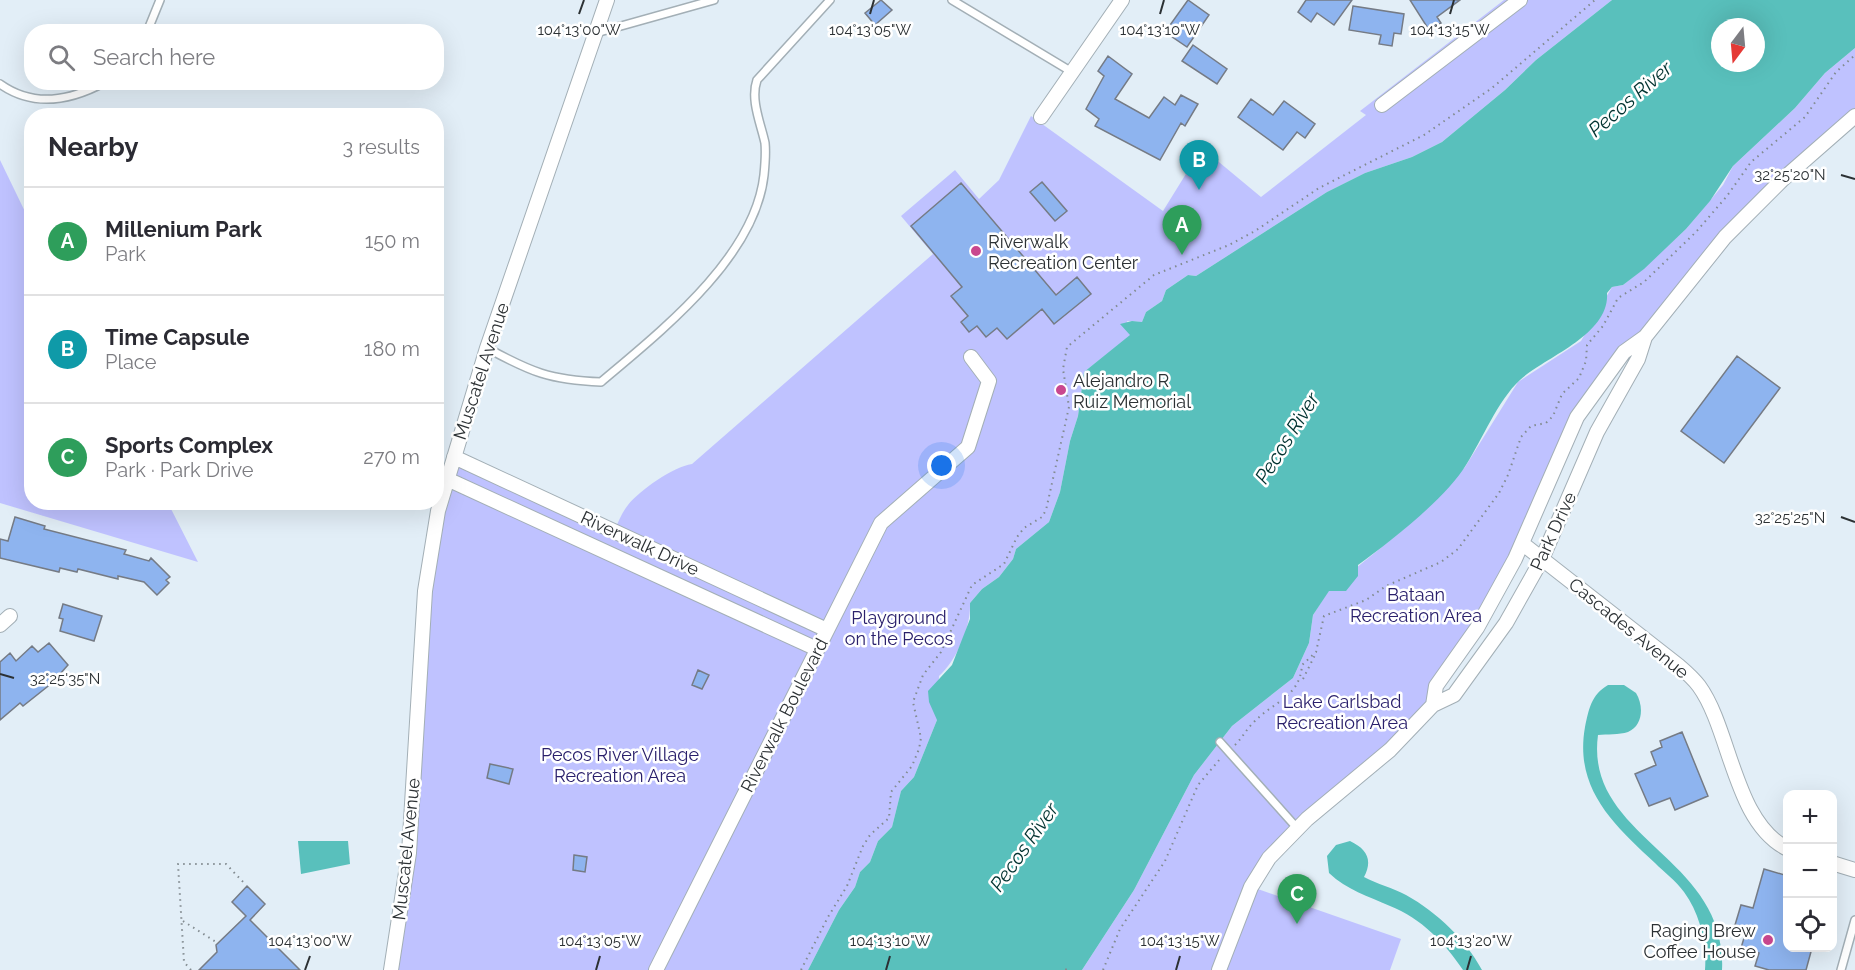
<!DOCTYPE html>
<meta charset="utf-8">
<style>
:root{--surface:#fff;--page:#f7f7f7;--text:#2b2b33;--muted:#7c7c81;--line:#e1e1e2;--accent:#1a73e8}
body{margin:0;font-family:Raleway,sans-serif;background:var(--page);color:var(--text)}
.controls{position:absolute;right:18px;bottom:18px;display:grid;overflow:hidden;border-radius:12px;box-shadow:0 6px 24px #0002}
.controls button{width:54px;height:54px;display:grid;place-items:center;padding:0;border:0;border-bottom:2px solid var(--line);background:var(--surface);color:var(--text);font:30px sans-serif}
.compass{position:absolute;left:1711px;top:18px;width:54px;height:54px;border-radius:50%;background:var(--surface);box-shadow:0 6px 24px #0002;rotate:196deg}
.you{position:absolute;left:942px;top:466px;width:21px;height:21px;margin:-15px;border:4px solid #fff;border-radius:50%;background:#1a73e8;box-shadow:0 0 0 9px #1a73e833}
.badge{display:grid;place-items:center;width:39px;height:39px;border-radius:50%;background:var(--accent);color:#fff;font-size:20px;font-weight:700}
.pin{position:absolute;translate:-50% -50px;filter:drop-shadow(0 2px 3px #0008)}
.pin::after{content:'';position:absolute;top:32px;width:21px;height:18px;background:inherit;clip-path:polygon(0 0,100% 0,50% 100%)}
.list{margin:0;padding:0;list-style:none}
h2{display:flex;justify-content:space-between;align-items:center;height:78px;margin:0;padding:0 24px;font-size:26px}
h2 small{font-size:20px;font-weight:400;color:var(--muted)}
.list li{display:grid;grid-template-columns:39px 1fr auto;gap:18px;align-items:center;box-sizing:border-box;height:108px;padding:0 24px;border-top:2px solid var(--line)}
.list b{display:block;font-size:22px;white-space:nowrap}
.list p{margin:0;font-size:20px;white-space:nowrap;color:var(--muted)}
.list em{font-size:20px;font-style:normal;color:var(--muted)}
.icon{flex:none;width:33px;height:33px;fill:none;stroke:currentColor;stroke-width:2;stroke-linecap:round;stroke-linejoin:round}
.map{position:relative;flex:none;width:1855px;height:970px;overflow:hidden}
.search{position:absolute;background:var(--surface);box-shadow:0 6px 24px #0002;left:24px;top:24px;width:420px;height:66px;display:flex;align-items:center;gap:15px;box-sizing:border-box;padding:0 21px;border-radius:24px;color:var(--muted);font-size:22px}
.panel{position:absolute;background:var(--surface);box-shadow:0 6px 24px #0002;left:24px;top:108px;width:420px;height:402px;border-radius:24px}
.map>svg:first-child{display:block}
.green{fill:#bfc2ff}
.water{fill:#59c0bc;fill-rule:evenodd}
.building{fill:#8eb4ef;stroke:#757b85;stroke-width:1.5}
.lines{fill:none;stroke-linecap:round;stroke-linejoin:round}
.service-casing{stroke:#a3afb6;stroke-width:10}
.minor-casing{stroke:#a3afb6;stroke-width:16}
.path{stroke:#828b90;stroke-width:2;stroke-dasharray:1.5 4.5;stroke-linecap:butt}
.service{stroke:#fff;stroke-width:7}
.minor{stroke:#fff;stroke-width:14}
.ticks{fill:none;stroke:#2c3134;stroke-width:2}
.poi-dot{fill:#c9478f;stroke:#fff;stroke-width:2}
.labels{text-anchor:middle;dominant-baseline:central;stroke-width:5;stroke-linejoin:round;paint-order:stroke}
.poi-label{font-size:18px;fill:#2c3134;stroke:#fff;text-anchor:start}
.street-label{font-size:18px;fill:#2c3134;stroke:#fff}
.park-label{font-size:18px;fill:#2a206c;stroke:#fff}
.water-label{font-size:20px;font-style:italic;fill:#003230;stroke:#fff}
.ticks-label{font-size:15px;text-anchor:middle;fill:#2c3134;stroke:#fff;stroke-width:5;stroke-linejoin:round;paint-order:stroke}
</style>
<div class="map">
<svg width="1855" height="970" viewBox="0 0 1855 970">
<rect width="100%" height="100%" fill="#e2eef7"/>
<path class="green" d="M1504 0H1612L1536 60 1505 90 1442 142 1412 157 1365 173 1327 192 1196 276 1188 275 1166 290 1162 301 1146 312 1142 322 1127 321 1131 335 1084 372 1078 416 1070 441 1060 492 1049 522 1016 549 1013 559 999 577 982 589 970 603C971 627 957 660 939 676L937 720 914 777 901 791 892 827 878 841 870 862 860 872 855 887 839 910 808 970H391L402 909 422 629 454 457 614 531C618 523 622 512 628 505 640 490 673 467 692 464L933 254 901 216 955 170 979 199 999 180 1031 116 1163 211 1202 148 1261 197 1366 115 1360 111Z
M1855 48V116L1782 180 1624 352 1561 456 1433 705 1338 792 1252 887 1401 939 1390 970H1082L1134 890 1194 775 1232 726 1293 678 1309 643 1313 615 1329 590 1404 529 1441 493 1465 467 1518 382 1581 341 1612 287 1623 285 1643 269 1686 229 1723 185 1733 166 1795 108 1825 73Z
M0 160 31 224 32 502 168 503 198 562 0 503Z"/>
<path class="water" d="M1612 0H1855V48L1825 73 1795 108 1733 166 1710 201 1686 229 1644 269 1623 285 1612 287 1607 293C1610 335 1545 357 1520 380 1498 400 1482 440 1466 465 1446 498 1390 542 1358 565V576L1346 591H1329L1313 615 1309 643 1293 678 1232 726 1194 775 1134 890 1082 970H808L839 910 855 887 860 872 870 862 878 841 892 827 901 791 914 777 937 720 929 702 928 691 952 665 970 619V603L982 589 999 577 1013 559 1016 549 1049 522 1060 492 1070 441 1078 416 1084 372 1130 335 1120 324 1132 321 1142 322 1146 312 1162 301 1166 290 1188 275 1196 276 1327 192 1365 173 1412 157 1442 142 1505 90 1536 60ZM1720 27H1756V63H1720Z
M1608 685H1624L1636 693C1644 706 1643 726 1628 732 1619 735 1607 734 1598 735 1584 839 1728 856 1722 970H1705C1707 943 1700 914 1684 892 1676 881 1664 872 1655 863 1614 825 1574 789 1585 727 1589 709 1591 695 1608 685Z
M298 841H348L350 864 301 874Z
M1350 841C1367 849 1373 860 1364 877 1377 884 1393 888 1406 895 1438 913 1465 939 1482 970H1463C1444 942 1422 919 1390 906 1368 896 1347 890 1329 873L1327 856 1336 845Z"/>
<path class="building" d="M881 0 892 10 875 25 865 13Z
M1188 0 1209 15 1187 47 1165 32Z
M1306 0H1352L1334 25 1317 13 1311 22 1298 12Z
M1410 0H1460L1437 17 1441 23 1429 30Z
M1353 6 1404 14 1401 34 1394 33 1392 46 1379 44 1381 35 1349 30Z
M1193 45 1227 69 1217 84 1182 61Z
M1108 56 1132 74 1115 99 1149 118 1164 97 1175 105 1181 95 1198 104 1185 126 1181 123 1160 160 1095 126 1099 119 1086 109 1104 76 1098 71Z
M1251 99 1273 115 1284 101 1315 124 1305 138 1297 132 1283 150 1238 117Z
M1042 182 1067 211 1055 221 1030 192Z
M961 183 1056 295 1077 277 1091 294 1054 324 1042 309 1007 339 997 328 986 337 977 326 969 332 961 322 968 316 951 296 962 287 911 226Z
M1737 356 1780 388 1724 463 1681 431Z
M15 517 45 526 44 529 126 550 124 554 149 561 151 558 170 577 166 580 169 583 157 595 144 582 118 576V579L78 569 77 572 60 568 59 572 0 558V539L8 541Z
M63 604 102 616 94 641 60 631 63 619 59 618Z
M49 643 68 665 52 683 23 706 20 703 0 720V662L10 653 16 661 32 646 38 652Z
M698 670 709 675 702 689 692 685Z
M1682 732 1708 796 1675 810 1670 798 1649 806 1635 774 1656 765 1651 752 1662 747 1660 741Z
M490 764 513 769 509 784 487 778Z
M574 855 587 857 585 872 573 870Z
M1764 869 1788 876V948H1812L1806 970H1769L1755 966 1759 953 1741 948 1747 928 1735 925 1741 905 1753 908Z
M247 886 265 904 250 920 300 970H199L217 952 216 945 246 916 232 902Z"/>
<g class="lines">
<defs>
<path id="service" d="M952 0 1072 72
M147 32 160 0
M596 33 714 0
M0 84C34 108 70 101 105 82
M487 348C531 372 550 380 601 382 660 332 755 258 764 175 765 165 766 153 765 143 761 124 750 100 757 80L830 0
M1220 742 1297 828
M1841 970 1855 920"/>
<path id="minor" d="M1382 105 1520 0
M1041 117 1122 0
M454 457 827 630
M447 479 817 649
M1523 544 1679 666C1686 672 1693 678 1699 686 1731 730 1734 823 1788 849
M0 625 10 616
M1433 705 1436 686 1477 628 1515 559 1577 417 1624 352 1645 337 1725 237 1782 180 1855 116
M1832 863 1855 870
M391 970 409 853 425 591 438 511 487 348 607 0
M656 970 881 523 968 447 989 381 971 357
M1219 970 1251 887 1269 858 1307 819 1390 750 1433 705 1454 695 1506 623 1542 559 1597 432 1638 359 1645 337"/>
</defs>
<use href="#service" class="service-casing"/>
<use href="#minor" class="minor-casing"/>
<path class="path" d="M1303 679 1315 655
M1235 745C1242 738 1246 730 1253 723 1272 702 1300 698 1302 665L1316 652 1324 616 1366 600 1386 586 1441 562 1458 549 1499 493 1508 475 1521 437 1531 426 1546 423 1553 416 1562 394 1579 378 1586 361 1587 345 1603 326 1618 298 1644 282 1696 232 1727 196 1751 162 1805 117 1836 72 1855 55
M183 921 216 942
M191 970 184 962 178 864H226L245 884
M801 970 828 917 847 886 863 846 870 835 889 818 891 792 912 766 919 749 921 738 913 702 923 675 941 652 972 585 1004 564 1017 537 1024 528 1042 517 1046 510 1069 407 1063 369 1067 347 1154 275 1229 245 1255 231 1319 188 1424 135 1492 88 1595 0
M1066 970V967
M1103 970 1120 929 1165 861 1198 785 1220 759"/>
<use href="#service" class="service"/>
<use href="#minor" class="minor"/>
</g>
<path class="ticks" d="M579 14 584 0M870 14 874 0M1160 14 1164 0M1450 14 1454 0M1841 175 1855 179M1841 517 1855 522M0 674 14 678M305 970 310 956M596 970 600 956M886 970 890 956M1176 970 1180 956M1467 970 1471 956"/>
<g class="poi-dot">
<circle cx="976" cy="251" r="6"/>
<circle cx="1061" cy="390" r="6"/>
<circle cx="1768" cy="940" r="6"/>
</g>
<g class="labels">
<g class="poi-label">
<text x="988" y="241">Riverwalk<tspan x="988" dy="21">Recreation Center</tspan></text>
<text x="1073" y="380">Alejandro R<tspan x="1073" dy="21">Ruiz Memorial</tspan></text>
<text x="1756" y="930" text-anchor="end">Raging Brew<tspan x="1756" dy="21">Coffee House</tspan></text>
</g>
<g class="street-label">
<text transform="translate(481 371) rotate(-72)">Muscatel Avenue</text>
<text transform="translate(1553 531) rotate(-65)">Park Drive</text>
<text transform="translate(640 543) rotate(25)">Riverwalk Drive</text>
<text transform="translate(1629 628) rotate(39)">Cascades Avenue</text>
<text transform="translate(784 715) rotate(-63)">Riverwalk Boulevard</text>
<text transform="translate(406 849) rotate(-84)">Muscatel Avenue</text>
</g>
<g class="park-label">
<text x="1416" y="594">Bataan<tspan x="1416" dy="21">Recreation Area</tspan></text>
<text x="899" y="617">Playground<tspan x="899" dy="21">on the Pecos</tspan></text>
<text x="1342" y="701">Lake Carlsbad<tspan x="1342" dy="21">Recreation Area</tspan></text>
<text x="620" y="754">Pecos River Village<tspan x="620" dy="21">Recreation Area</tspan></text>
</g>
<g class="water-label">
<text transform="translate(1630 99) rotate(-41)">Pecos River</text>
<text transform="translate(1287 438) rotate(-58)">Pecos River</text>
<text transform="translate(1024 847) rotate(-55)">Pecos River</text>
</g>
</g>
<g class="ticks-label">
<text x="579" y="35">104°13'00"W</text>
<text x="870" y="35">104°13'05"W</text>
<text x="1160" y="35">104°13'10"W</text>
<text x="1450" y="35">104°13'15"W</text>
<text x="1790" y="180">32°25'20"N</text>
<text x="1790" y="523">32°25'25"N</text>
<text x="65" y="684">32°25'35"N</text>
<text x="310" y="946">104°13'00"W</text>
<text x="600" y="946">104°13'05"W</text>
<text x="890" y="946">104°13'10"W</text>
<text x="1180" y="946">104°13'15"W</text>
<text x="1471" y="946">104°13'20"W</text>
</g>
</svg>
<div class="controls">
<button>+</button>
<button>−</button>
<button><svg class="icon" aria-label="locate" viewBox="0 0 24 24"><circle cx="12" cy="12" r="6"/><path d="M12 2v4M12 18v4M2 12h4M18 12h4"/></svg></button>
</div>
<svg class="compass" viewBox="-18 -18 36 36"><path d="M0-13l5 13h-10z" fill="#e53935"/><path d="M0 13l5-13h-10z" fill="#7c7c81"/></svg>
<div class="you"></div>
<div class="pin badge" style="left:1182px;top:255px;background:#2e9e5b">A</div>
<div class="pin badge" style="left:1199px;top:190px;background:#0f9aa8">B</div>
<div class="pin badge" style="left:1297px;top:924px;background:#2e9e5b">C</div>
<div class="search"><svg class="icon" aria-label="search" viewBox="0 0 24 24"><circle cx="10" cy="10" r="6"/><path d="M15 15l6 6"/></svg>Search here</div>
<section class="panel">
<h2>Nearby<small>3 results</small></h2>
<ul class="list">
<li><span class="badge" style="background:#2e9e5b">A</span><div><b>Millenium Park</b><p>Park</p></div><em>150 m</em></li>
<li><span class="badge" style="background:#0f9aa8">B</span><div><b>Time Capsule</b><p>Place</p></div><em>180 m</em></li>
<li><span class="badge" style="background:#2e9e5b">C</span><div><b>Sports Complex</b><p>Park · Park Drive</p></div><em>270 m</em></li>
</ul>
</section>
</div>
